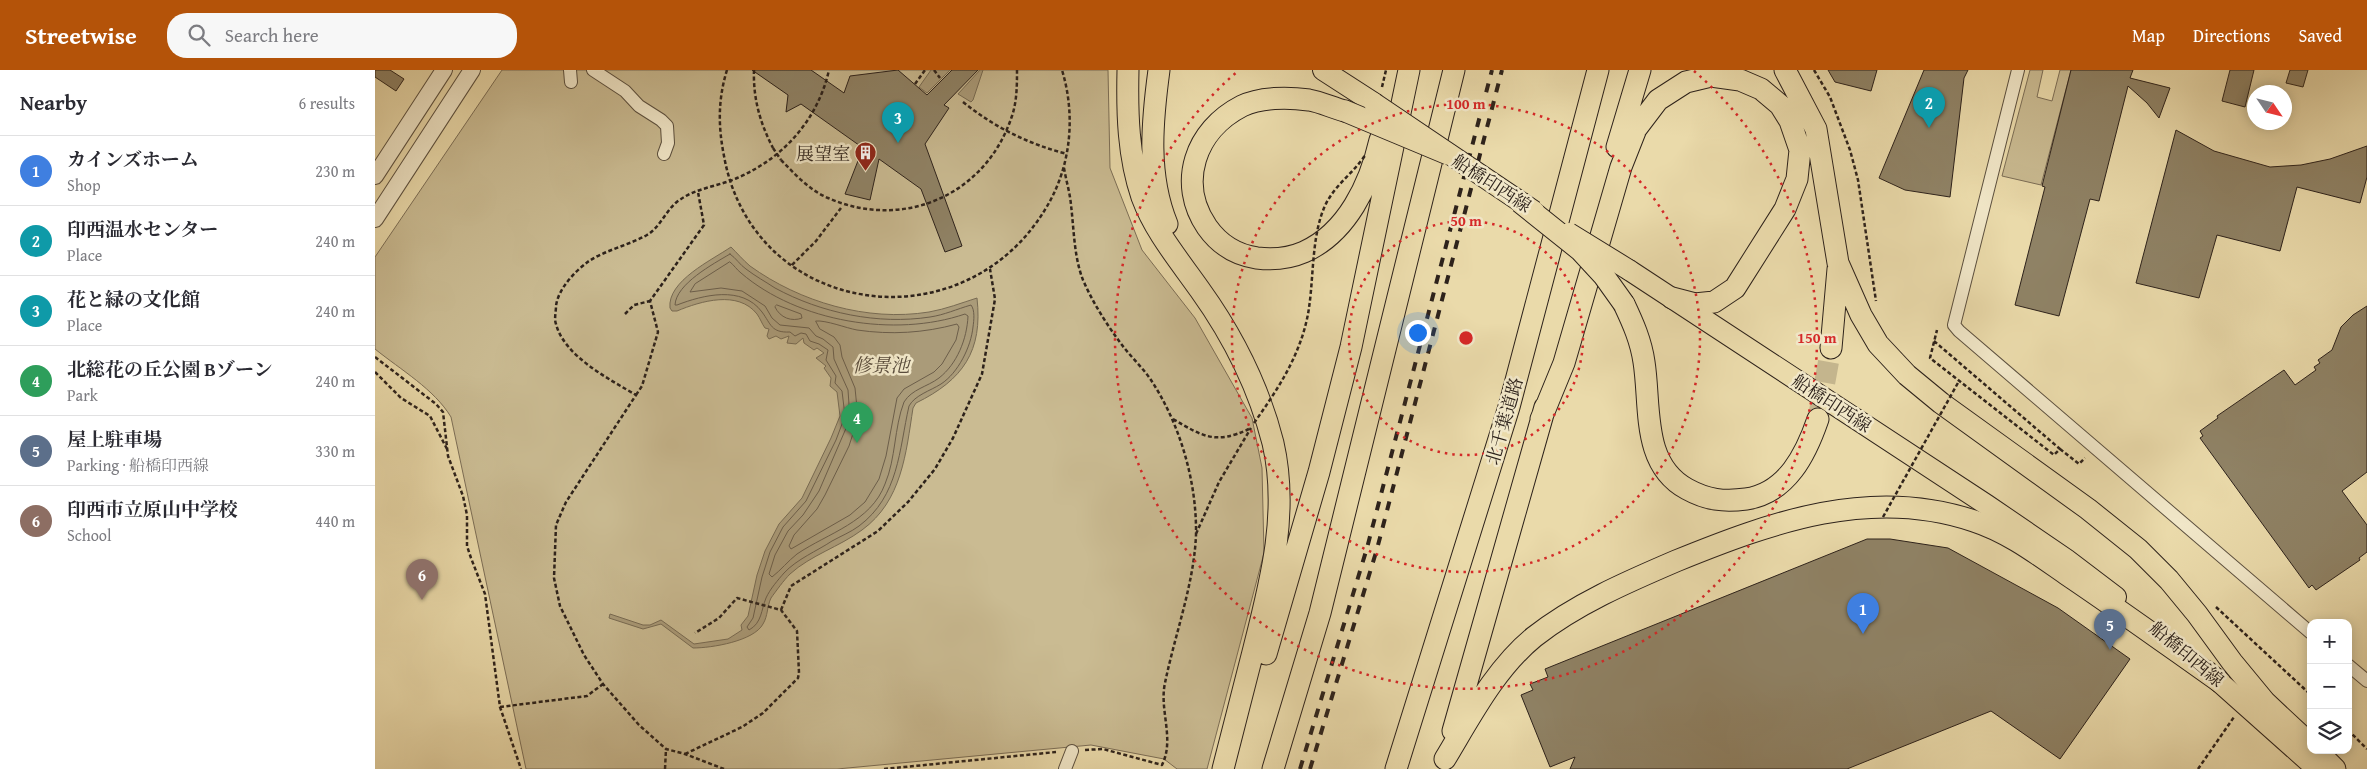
<!DOCTYPE html>
<meta charset="utf-8">
<style>
:root{--surface:#fff;--page:#f7f7f7;--text:#2b2b33;--muted:#7c7c81;--line:#e1e1e2;--accent:#b45309}
body{margin:0;font-family:"Gentium Book Plus","Noto Serif JP",serif;background:var(--page);color:var(--text)}
.controls{position:absolute;right:15px;bottom:15px;display:grid;overflow:hidden;border-radius:10px;box-shadow:0 2px 12px #0003}
.controls button{width:45px;height:45px;display:grid;place-items:center;padding:0;border:0;border-bottom:1px solid var(--line);background:var(--surface);color:var(--text);font:25px sans-serif}
.compass{position:absolute;left:1872px;top:15px;width:45px;height:45px;border-radius:50%;background:var(--surface);box-shadow:0 2px 12px #0003;rotate:125deg}
.you{position:absolute;left:1042px;top:262px;width:18px;height:18px;margin:-12px;border:4px solid #fff;border-radius:50%;background:#1a73e8;box-shadow:0 0 0 8px #1a73e833}
.badge{display:grid;place-items:center;width:32px;height:32px;border-radius:50%;background:var(--accent);color:#fff;font-size:16px;font-weight:700}
.pin{position:absolute;translate:-50% -41px;filter:drop-shadow(0 1px 2px #0008)}
.pin::after{content:'';position:absolute;top:26px;width:18px;height:15px;background:inherit;clip-path:polygon(0 0,100% 0,50% 100%)}
.list{margin:0;padding:0;list-style:none}
h2{display:flex;justify-content:space-between;align-items:center;height:65px;margin:0;padding:0 20px;font-size:21px}
h2 small{font-size:16px;font-weight:400;color:var(--muted)}
.list li{display:grid;grid-template-columns:32px 1fr auto;gap:15px;align-items:center;box-sizing:border-box;height:70px;padding:0 20px;border-top:1px solid var(--line)}
.list b{display:block;font-size:19px;white-space:nowrap}
.list p{margin:0;font-size:16px;white-space:nowrap;color:var(--muted)}
.list em{font-size:16px;font-style:normal;color:var(--muted)}
.icon{flex:none;width:28px;height:28px;fill:none;stroke:currentColor;stroke-width:2;stroke-linecap:round;stroke-linejoin:round}
.map{position:relative;flex:none;width:1992px;height:699px;overflow:hidden}
header{display:flex;align-items:center;gap:30px;box-sizing:border-box;height:70px;padding:0 25px;background:var(--accent);color:#fff}
header strong{font-size:24px}
nav{display:flex;gap:28px;margin-inline-start:auto;font-size:18px}
.search{width:350px;height:45px;background:var(--page);display:flex;align-items:center;gap:12px;box-sizing:border-box;padding:0 18px;border-radius:20px;color:var(--muted);font-size:19px}
main{display:flex}
aside{flex:1;background:var(--surface)}
.map>svg:first-child{display:block}
.green{fill:#cabb92;stroke:#7c6e56}
.water{fill:#aa9b79;stroke:#786b53}
.lines{fill:none;stroke-linecap:round;stroke-linejoin:round}
.shore{stroke:#6c5e4a;stroke-width:1}
.building{fill:#8f8265;stroke:#2d221b}
.trunk-tunnel{stroke:#c4b58d;stroke-width:21;stroke-dasharray:21 11;stroke-linecap:butt}
.minor-casing{stroke:#5c503f;stroke-width:14}
.tertiary-casing{stroke:#5c503f;stroke-width:18}
.primary-casing{stroke:#2d221b;stroke-width:22}
.trunk-casing{stroke:#2d221b;stroke-width:23}
.path{stroke:#2d221b;stroke-width:2.5;stroke-dasharray:4 2.5;stroke-linecap:butt}
.minor{stroke:#f1e7c8;stroke-width:12}
.tertiary{stroke:#f1e7c8;stroke-width:16}
.primary{stroke:#eadaaa;stroke-width:20}
.trunk{stroke:#eadaaa;stroke-width:21}
.rail{stroke:#2d221b;stroke-width:4;stroke-dasharray:9 9;stroke-linecap:butt}
.primary-bridge-casing{stroke:#2d221b;stroke-width:22;stroke-linecap:butt}
.trunk-bridge-casing{stroke:#2d221b;stroke-width:23;stroke-linecap:butt}
.path-bridge{stroke:#2d221b;stroke-width:2.5;stroke-dasharray:4 2.5;stroke-linecap:butt}
.primary-bridge{stroke:#eadaaa;stroke-width:20}
.trunk-bridge{stroke:#eadaaa;stroke-width:21}
.ring{fill:none;stroke:#d62828;stroke-width:2.5;stroke-dasharray:2.5 5}
.labels{text-anchor:middle;dominant-baseline:central;stroke-width:5;stroke-linejoin:round;paint-order:stroke}
.poi-label{font-size:18px;fill:#2d221b;stroke:#f1e7c8;text-anchor:end}
.street-label{font-size:18px;fill:#2d221b;stroke:#f1e7c8}
.water-label{font-size:19px;font-style:italic;fill:#594c3c;stroke:#f1e7c8}
.centre{fill:#d62828;stroke:#f1e7c8;stroke-width:2.5}
.ring-label{font-size:15px;text-anchor:middle;font-weight:bold;fill:#d62828;stroke:#f1e7c8;stroke-width:5;stroke-linejoin:round;paint-order:stroke}
</style>
<header>
<strong>Streetwise</strong>
<div class="search"><svg class="icon" aria-label="search" viewBox="0 0 24 24"><circle cx="10" cy="10" r="6"/><path d="M15 15l6 6"/></svg>Search here</div>
<nav><a>Map</a><a>Directions</a><a>Saved</a></nav>
</header>
<main>
<aside>
<h2>Nearby<small>6 results</small></h2>
<ul class="list">
<li><span class="badge" style="background:#3f7fe0">1</span><div><b>カインズホーム</b><p>Shop</p></div><em>230 m</em></li>
<li><span class="badge" style="background:#0f9aa8">2</span><div><b>印西温水センター</b><p>Place</p></div><em>240 m</em></li>
<li><span class="badge" style="background:#0f9aa8">3</span><div><b>花と緑の文化館</b><p>Place</p></div><em>240 m</em></li>
<li><span class="badge" style="background:#2e9e5b">4</span><div><b>北総花の丘公園 Bゾーン</b><p>Park</p></div><em>240 m</em></li>
<li><span class="badge" style="background:#5c6f8a">5</span><div><b>屋上駐車場</b><p>Parking · 船橋印西線</p></div><em>330 m</em></li>
<li><span class="badge" style="background:#8d6e63">6</span><div><b>印西市立原山中学校</b><p>School</p></div><em>440 m</em></li>
</ul>
</aside>
<div class="map">
<svg width="1992" height="699" viewBox="0 0 1992 699">
<rect width="100%" height="100%" fill="#eadaaa"/>
<filter id="stains"><feTurbulence type="fractalNoise" baseFrequency=".004" numOctaves="4"/><feColorMatrix values="0 0 0 0 .2 0 0 0 0 .09 0 0 0 0 .02 0 0 0 .5 -.17"/></filter>
<radialGradient id="worn" r=".72"><stop offset=".6" stop-color="#630" stop-opacity="0"/><stop offset="1" stop-color="#630" stop-opacity=".3"/></radialGradient>
<path class="green" d="M127 0H733L735 98 767 180 820 248 877 348 887 398 889 483 832 699H802L789 689 716 675 462 699H151L76 347C59 319 26 300 0 279V187Z
M1655 0H1668L1662 27 1677 31 1685 0H1696L1666 115 1627 106Z"/>
<path class="water" d="M556 0H575L552 23 544 17Z
M605 0H608L598 30 596 32 583 24Z
M356 177C362 183 368 190 375 196 425 232 492 252 554 242 571 239 586 233 602 228 608 281 588 310 541 333L538 338C531 383 527 431 487 460 464 477 436 485 415 504 409 510 401 521 396 528 392 536 393 546 388 554 379 571 337 578 318 578L286 554 268 559 234 548 235 544 268 555H275L286 550 319 574 353 569 367 560 366 555 373 546 382 505 390 481 404 454 427 428 456 368 465 346 462 322 455 316 456 308 449 298 451 296 441 288 449 283 442 278 439 280 429 273 428 268 421 274 412 273 414 266 406 269 401 266 394 269 392 266 394 259 390 258C387 254 385 248 382 244 363 220 326 231 302 241H297L295 238C292 211 337 190 356 177Z"/>
<g class="lines">
<path class="shore" d="M355 184C361 188 365 195 371 199 380 206 391 212 400 218 446 243 503 255 555 247 569 245 582 239 596 235 600 240 599 250 598 257 596 277 583 303 566 314 555 321 540 325 534 336 524 380 524 426 484 456 476 462 466 466 457 471 442 481 422 489 409 503 403 510 395 519 391 528 386 540 387 553 374 560L372 557 378 548 387 507 395 482 408 457 431 431 461 370 470 346 467 321 460 313 461 306 451 290 453 280 444 274 435 271 431 264 426 263 420 266 415 262C396 263 396 254 387 242 367 215 328 225 302 235H300C301 214 338 194 355 184Z
M355 192C359 195 362 200 366 203 423 252 520 268 590 244L593 246C592 269 582 294 564 308 552 317 537 319 529 332 519 358 521 388 510 414 496 452 453 463 422 484 413 491 406 500 397 507L394 504 400 485 413 461 428 445 444 421 475 349 473 320 459 289 458 277 448 269 441 266 434 258 405 255 397 248 390 236 367 221 346 218 315 222 320 214Z
M402 235 426 244 427 248C417 252 405 248 400 237Z
M441 251C451 250 471 258 482 260 516 265 549 263 582 254L584 257 581 270 567 294 559 302 529 319 522 328 511 386 504 409 490 432 475 445 416 479 414 476 419 465 442 439 450 425 474 376 483 348 480 318 467 287 465 275 459 267 445 259Z"/>
</g>
<path class="building" d="M0 0H15L29 9 21 21 0 7Z
M377 0H436L469 23 475 6 523 0 552 25 577 0H603L569 35 574 38 550 74 587 176 570 182 546 119 504 89 495 130 470 124 488 78 426 34 411 42 413 25Z
M1453 0H1502L1496 21 1460 12Z
M1549 0H1593L1589 8 1575 127 1530 120 1504 108Z
M1696 0H1758L1755 8 1795 18 1784 48 1772 33 1753 16 1724 131 1715 129 1684 246 1640 235 1670 117 1667 116Z
M1855 0H1879L1870 37 1847 31Z
M1915 0H1933L1928 17 1911 13Z
M1801 60 1839 81 1895 97 1926 95 1955 89 1992 76V107L1985 133 1922 117 1905 181 1842 165 1824 228 1761 213Z
M1992 236V402L1967 421 1992 455V482L1984 488 1985 490 1941 520 1937 515 1934 518 1825 368 1828 366 1825 361 1843 348 1842 346 1909 300 1920 315 1941 300 1939 297 1945 293 1943 290 1957 280 1966 257 1978 245Z
M1492 469H1515L1573 478 1683 538 1755 589 1685 689 1616 641 1472 699H1195L1200 687 1175 697 1146 625 1158 620 1155 614 1173 607 1170 599Z"/>
<g class="lines">
<path class="trunk-tunnel" d="M1444 344 1456 278"/>
<defs>
<path id="minor" d="M195 0 196 12
M218 0 250 21 264 36 286 50 292 56 293 73 289 84
M1643 0 1579 255 1584 261 1936 563
M1973 595 1992 611
M690 699 697 681"/>
<path id="tertiary" d="M0 106 69 0
M0 149 97 0"/>
<path id="primary" d="M948 0 999 33
M1254 200 1612 435 1691 489 1741 527
M1832 601 1942 699"/>
<path id="trunk" d="M753 0C752 43 753 86 767 127 780 162 804 190 825 220 858 266 884 318 898 373 914 442 896 511 879 578 869 618 858 659 848 699
M784 0C777 52 772 105 792 154
M1410 0 1441 59 1463 193 1486 245 1503 274 1532 305 1566 333 1713 439 1763 479 1794 510 1822 544 1857 592 1890 632 1936 675
M970 41C958 38 946 32 934 30 913 27 885 27 867 36 820 60 802 113 832 157 844 174 861 185 882 188 899 190 913 189 929 182 972 163 995 114 1005 70
M1242 77 1265 0
M1249 234C1258 253 1266 271 1269 292 1276 336 1266 394 1312 419 1332 430 1349 432 1371 429 1412 423 1431 384 1443 349
M1456 278 1463 199
M1166 349 1189 293 1246 97 1261 59 1283 30 1311 12 1336 6 1365 10 1386 19 1405 35 1415 51 1425 80 1422 109 1410 139 1360 218 1339 232 1320 234 1297 228
M891 584 944 402 976 277 1034 0
M1078 661 1170 337
M1941 680 1960 699
M1070 689C1096 646 1120 599 1159 567 1201 534 1252 512 1301 491 1397 452 1496 416 1599 451 1633 462 1662 484 1691 504 1743 539 1794 576 1845 612
M898 699 945 543 1079 0
M1021 699 1134 337 1223 0"/>
</defs>
<use href="#minor" class="minor-casing"/>
<use href="#tertiary" class="tertiary-casing"/>
<use href="#primary" class="primary-casing"/>
<use href="#trunk" class="trunk-casing"/>
<path class="path" d="M352 0C343 29 343 56 349 86 378 248 588 277 671 138 696 97 701 46 687 0
M379 0C378 28 385 53 398 78
M559 0 565 8
M1439 0 1455 27 1475 80 1483 110 1501 231
M540 14 550 0
M1007 17 1011 0
M588 32C619 57 653 74 692 84
M406 90C420 104 434 120 453 128 529 161 611 125 637 46 642 31 642 15 642 0
M689 98C691 110 695 123 696 135 699 160 699 187 708 210 718 233 732 255 747 275 756 287 768 298 776 310 805 354 822 412 821 465 819 514 800 564 790 613 784 640 800 669 787 695L728 679 709 680
M417 195 441 171 466 138
M250 244 259 235 275 231
M1559 271 1685 379 1679 385 1555 288 1562 260
M0 287 61 334 68 342 73 386 88 426 92 445V476L96 488 110 524 125 637 146 699
M0 302 26 328 55 346 72 379
M261 325 267 316 283 262 275 231 329 155 323 122
M798 349C827 366 840 375 874 359
M1685 379 1704 394 1710 388
M821 464 844 412 876 358
M1841 537 1936 625
M406 540 416 516 503 461 533 432 560 399 578 368 607 304 620 229 615 199
M125 637 212 626 228 614
M1973 660 1992 679
M310 684 367 657 388 643 423 608 424 603 422 561 406 540 362 528 344 548 320 563
M290 699 291 679
M349 699 310 684 291 679 264 655 228 614 209 585 185 536 179 508 181 455 191 432 261 325C234 309 189 286 181 254 179 249 181 242 181 236 183 219 200 201 214 191 231 180 254 175 272 165 286 157 292 137 306 129 322 118 344 116 362 108 409 88 443 49 454 0
M509 699 681 682
M1823 699 1859 647"/>
<use href="#minor" class="minor"/>
<use href="#tertiary" class="tertiary"/>
<use href="#primary" class="primary"/>
<use href="#trunk" class="trunk"/>
<path class="rail" d="M925 699 992 478 1117 0
M935 699 1002 479 1127 0"/>
<defs>
<path id="primary-bridge" d="M999 33 1159 141
M1194 163 1254 200"/>
<path id="trunk-bridge" d="M970 41 1073 84
M1145 132 1205 180 1229 206 1249 234"/>
</defs>
<use href="#primary-bridge" class="primary-bridge-casing"/>
<use href="#trunk-bridge" class="trunk-bridge-casing"/>
<path class="path-bridge" d="M398 78 406 90
M879 353C903 319 925 286 933 244 939 211 936 169 949 138 958 116 978 104 991 84
M1508 447 1584 311"/>
<use href="#primary-bridge" class="primary-bridge"/>
<use href="#trunk-bridge" class="trunk-bridge"/>
</g>
<g class="ring">
<circle cx="1091" cy="268" r="117"/>
<circle cx="1091" cy="268" r="234"/>
<path d="M1319 1A351 351 0 1 1 863 1"/>
</g>
<defs>
<symbol id="building-pin" viewBox="-11 -11 22 30"><path d="M0 17L-7.5 6A9.5 9.5 0 1 1 7.5 6Z" fill="#8f2418" stroke="#f1e7c8"/><path d="M-4-6H4V6H1V3H-1V6H-4ZM-2.5-4.3h1.7v1.8h-1.7ZM.8-4.3h1.7v1.8H.8ZM-2.5-1h1.7V.8h-1.7ZM.8-1h1.7V.8H.8Z" fill="#fff"/></symbol>
</defs>
<g fill-rule="evenodd">
<use href="#building-pin" x="478" y="70" width="25" height="34"/>
</g>
<g class="labels">
<g class="poi-label">
<text x="475" y="83">展望室</text>
</g>
<g class="street-label">
<text transform="translate(1117 113) rotate(33)">船橋印西線</text>
<text transform="translate(1457 333) rotate(33)">船橋印西線</text>
<text transform="translate(1129 351) rotate(-74)">北千葉道路</text>
<text transform="translate(1812 584) rotate(40)">船橋印西線</text>
</g>
<g class="water-label">
<text x="506" y="295">修景池</text>
</g>
</g>
<circle cx="1091" cy="268" r="8" class="centre"/>
<g class="ring-label">
<text x="1091" y="39">100 m</text>
<text x="1091" y="156">50 m</text>
<text x="1442" y="273">150 m</text>
</g>
<rect width="100%" height="100%" filter="url(#stains)"/>
<rect width="100%" height="100%" fill="url(#worn)"/>
</svg>
<div class="controls">
<button>+</button>
<button>−</button>
<button><svg class="icon" aria-label="layers" viewBox="0 0 24 24"><path d="M12 4l9 5-9 5-9-5zM3 14l9 5 9-5"/></svg></button>
</div>
<svg class="compass" viewBox="-18 -18 36 36"><path d="M0-13l5 13h-10z" fill="#e53935"/><path d="M0 13l5-13h-10z" fill="#7c7c81"/></svg>
<div class="you"></div>
<div class="pin badge" style="left:1488px;top:564px;background:#3f7fe0">1</div>
<div class="pin badge" style="left:1554px;top:58px;background:#0f9aa8">2</div>
<div class="pin badge" style="left:523px;top:73px;background:#0f9aa8">3</div>
<div class="pin badge" style="left:482px;top:373px;background:#2e9e5b">4</div>
<div class="pin badge" style="left:1735px;top:580px;background:#5c6f8a">5</div>
<div class="pin badge" style="left:47px;top:530px;background:#8d6e63">6</div>
</div>
</main>
